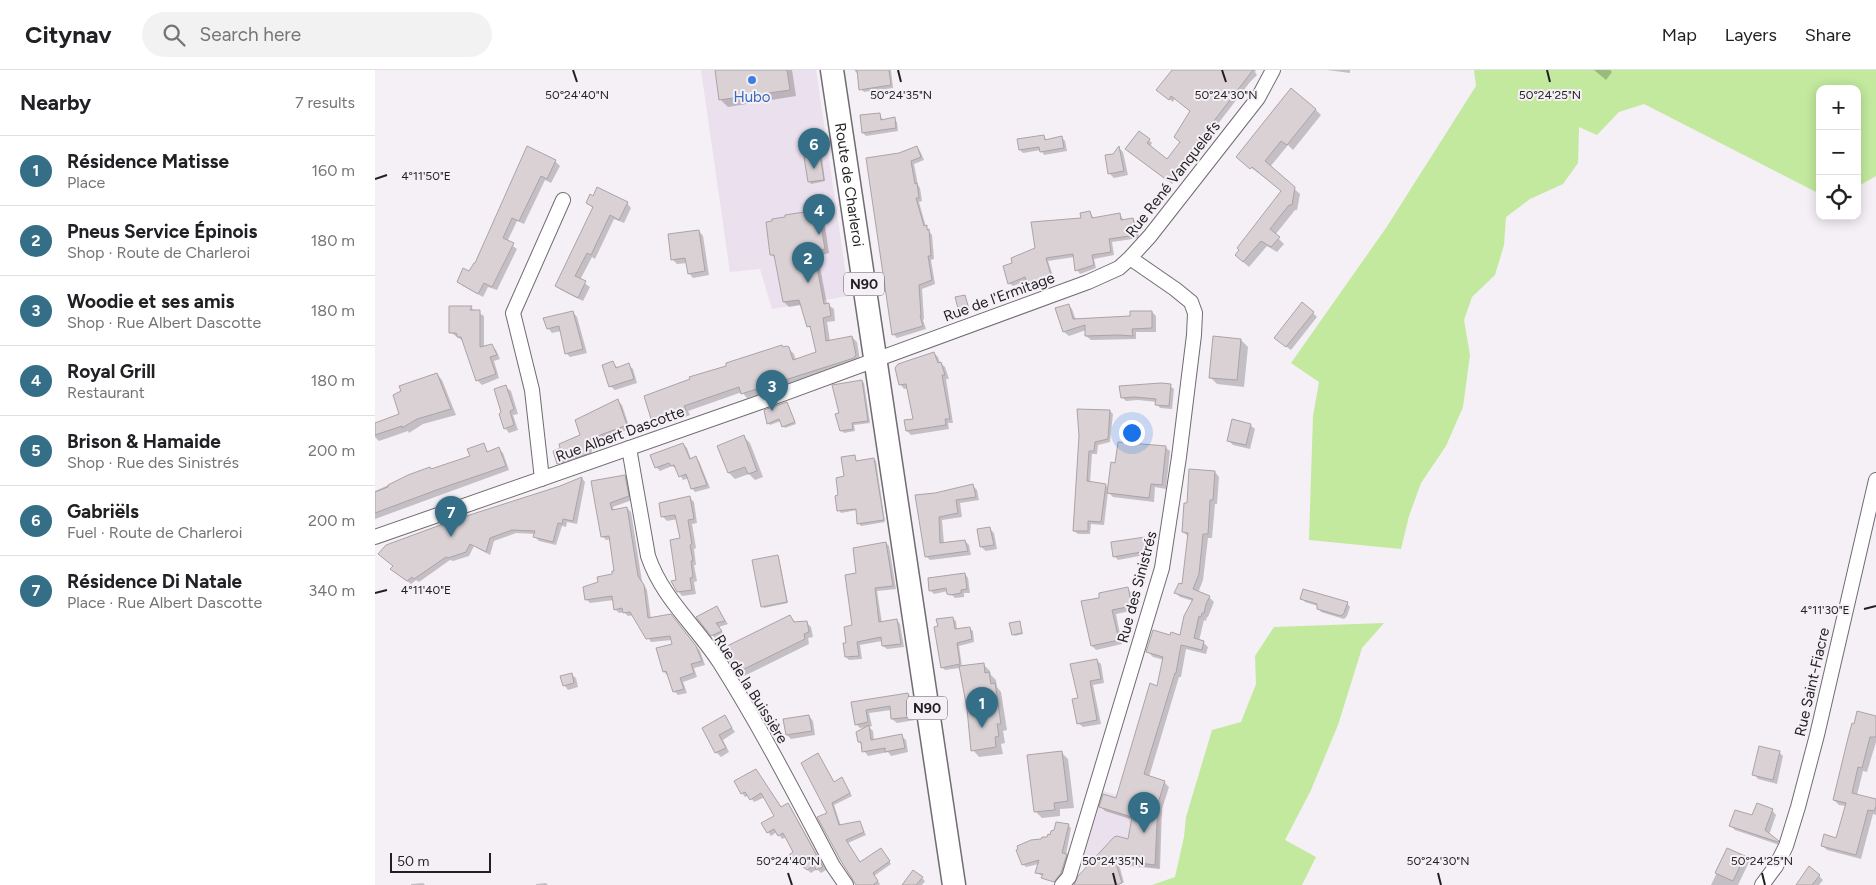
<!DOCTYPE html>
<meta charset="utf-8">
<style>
:root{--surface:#fff;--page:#f2f2f2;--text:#202124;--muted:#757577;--line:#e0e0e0;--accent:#346f87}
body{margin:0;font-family:Figtree,sans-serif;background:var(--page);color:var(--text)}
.controls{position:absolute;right:15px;top:15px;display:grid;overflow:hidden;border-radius:10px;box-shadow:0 2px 12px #0003}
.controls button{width:45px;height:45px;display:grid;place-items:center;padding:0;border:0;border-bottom:1px solid var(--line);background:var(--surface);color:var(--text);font:25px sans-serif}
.scale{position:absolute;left:15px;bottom:12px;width:101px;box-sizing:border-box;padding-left:5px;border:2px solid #211f21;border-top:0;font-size:14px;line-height:18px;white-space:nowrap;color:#211f21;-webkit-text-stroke:4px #f5eff6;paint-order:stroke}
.you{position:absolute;left:756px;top:362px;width:18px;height:18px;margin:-12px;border:4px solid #fff;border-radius:50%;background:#1a73e8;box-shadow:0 0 0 8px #1a73e833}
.badge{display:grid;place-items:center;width:32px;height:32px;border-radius:50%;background:var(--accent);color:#fff;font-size:16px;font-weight:700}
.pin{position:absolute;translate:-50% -41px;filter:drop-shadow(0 1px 2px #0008)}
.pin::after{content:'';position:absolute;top:26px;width:18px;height:15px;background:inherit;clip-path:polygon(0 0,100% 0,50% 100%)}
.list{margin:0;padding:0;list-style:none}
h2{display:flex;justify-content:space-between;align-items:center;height:65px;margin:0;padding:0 20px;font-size:21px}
h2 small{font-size:16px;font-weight:400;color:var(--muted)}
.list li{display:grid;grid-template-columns:32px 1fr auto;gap:15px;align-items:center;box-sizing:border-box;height:70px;padding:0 20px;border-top:1px solid var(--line)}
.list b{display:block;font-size:19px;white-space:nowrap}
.list p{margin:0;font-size:16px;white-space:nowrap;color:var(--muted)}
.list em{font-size:16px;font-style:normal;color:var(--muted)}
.icon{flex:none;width:28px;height:28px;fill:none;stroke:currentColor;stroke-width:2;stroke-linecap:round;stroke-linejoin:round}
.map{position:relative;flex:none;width:1501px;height:815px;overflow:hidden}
header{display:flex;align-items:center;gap:30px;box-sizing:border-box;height:70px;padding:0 25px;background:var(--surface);border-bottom:1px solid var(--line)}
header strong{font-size:24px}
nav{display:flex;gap:28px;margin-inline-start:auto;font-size:18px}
.search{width:350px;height:45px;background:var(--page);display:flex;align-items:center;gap:12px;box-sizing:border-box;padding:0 18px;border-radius:28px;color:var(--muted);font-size:19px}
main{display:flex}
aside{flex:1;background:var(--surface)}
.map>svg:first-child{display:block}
.built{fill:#ebe0ed}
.green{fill:#c2e99d}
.shadow{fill:#0003}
.building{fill:#dad1d4;stroke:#aca3a5}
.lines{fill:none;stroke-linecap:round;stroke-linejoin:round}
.street-casing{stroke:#706c72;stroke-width:16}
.primary-casing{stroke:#706c72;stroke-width:25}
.street{stroke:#fff;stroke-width:14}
.primary{stroke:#fff;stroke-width:22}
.ticks{fill:none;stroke:#211f21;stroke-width:2}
.shop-dot{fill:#3f7fe0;stroke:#f5eff6;stroke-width:2}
.labels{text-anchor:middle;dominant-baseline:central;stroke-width:4;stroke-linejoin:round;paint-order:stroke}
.shield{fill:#f5eff6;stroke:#615d61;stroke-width:1}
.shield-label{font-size:14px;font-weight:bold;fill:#211f21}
.shop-label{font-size:15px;fill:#366cbe;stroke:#f5eff6}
.street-label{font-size:15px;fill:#211f21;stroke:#f5eff6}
.ticks-label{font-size:12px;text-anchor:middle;fill:#211f21;stroke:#f5eff6;stroke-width:4;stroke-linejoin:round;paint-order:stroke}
</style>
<header>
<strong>Citynav</strong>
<div class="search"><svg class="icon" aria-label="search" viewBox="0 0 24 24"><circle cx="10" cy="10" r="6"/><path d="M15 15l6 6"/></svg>Search here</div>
<nav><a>Map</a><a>Layers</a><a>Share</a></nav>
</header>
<main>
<aside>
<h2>Nearby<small>7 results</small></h2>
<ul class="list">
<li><span class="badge">1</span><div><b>Résidence Matisse</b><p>Place</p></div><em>160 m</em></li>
<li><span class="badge">2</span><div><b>Pneus Service Épinois</b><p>Shop · Route de Charleroi</p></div><em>180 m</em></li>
<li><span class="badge">3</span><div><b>Woodie et ses amis</b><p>Shop · Rue Albert Dascotte</p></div><em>180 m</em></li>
<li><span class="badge">4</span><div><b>Royal Grill</b><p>Restaurant</p></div><em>180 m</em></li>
<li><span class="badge">5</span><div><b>Brison &amp; Hamaide</b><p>Shop · Rue des Sinistrés</p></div><em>200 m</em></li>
<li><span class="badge">6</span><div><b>Gabriëls</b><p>Fuel · Route de Charleroi</p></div><em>200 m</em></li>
<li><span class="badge">7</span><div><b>Résidence Di Natale</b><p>Place · Rue Albert Dascotte</p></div><em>340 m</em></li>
</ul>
</aside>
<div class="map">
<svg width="1501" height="815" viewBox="0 0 1501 815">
<rect width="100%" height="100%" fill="#f5eff6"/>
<path class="built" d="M326 0H441L474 226 397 239 385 199 355 202Z
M725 720 785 738 784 799 750 797 732 790 708 784Z"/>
<path class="green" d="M1099 0H1501V106L1482 117V19H1445V124L1269 34 1244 42 1222 65 1204 57 1203 93 1188 114 1155 129 1131 147 1129 175 1120 205 1097 227 1089 250 1095 285 1088 337 1071 376 1046 413 1034 446 1026 479 934 470 938 346 944 312 916 293 1011 158 1101 16Z
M1009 553 987 578 963 655 936 720 910 770 941 787 927 815H777L800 807 809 767 811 747 837 660 866 652 881 614 880 586 899 557Z"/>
<path class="shadow" d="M341 0H417L421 26 353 37 346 30Z
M479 0H516L518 18 489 22 486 19 483 4Z
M799 0H881L880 2 882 5 875 12 797 114 755 82 774 70 777 73 775 77 792 91 807 72 816 41 800 28 798 32 786 23Z
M952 0H975V3Z
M1219 0H1235L1237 2 1231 10Z
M940 39 946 45 918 80 913 75 895 97 925 124 922 140H920L900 165 909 174 902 182 892 176 874 197 867 191 908 121 868 92Z
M504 44 508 50 519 49 522 52 523 61 491 66 488 63Z
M669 66 672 71 687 68 690 71 692 81 669 85 666 80 648 83 645 80Z
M542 77 545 81 549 90 539 94 543 115 545 118 547 131 544 132 551 157 557 165 559 189 556 190 560 214 547 219 549 249 548 250 551 259 522 268 518 264 524 84Z
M153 78 180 91 185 96 176 113 170 110 149 154 142 151 132 172 142 179 122 220 113 217 108 227 88 216 83 212 95 203 101 195Z
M744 78 748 82 753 105 739 108 734 103 739 85Z
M445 86 447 88 450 111 436 114 435 112Z
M212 133H252L256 138 249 153 239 149 220 189 217 187 205 210 215 217 208 231 186 220 181 216 219 139Z
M435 142 440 147 441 152 445 151 450 156 454 183 443 186 452 234 459 239 460 251 452 252 455 271 477 267 482 272 485 290 469 298 414 314 372 328 367 322 313 341 315 345 283 356 278 351 408 278H413L419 284 421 290 442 283 437 260 433 256 426 235 414 237 409 232 401 189 397 185Z
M715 142 719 149 745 144 749 151 758 149 762 153 764 168 737 172 739 185 719 189 721 198 705 204 702 200 699 187 673 191 680 212 659 220 653 210 638 216 634 213 639 193 707 149Z
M324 161 328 166 334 205 318 208 314 203 312 193 302 194 297 189Z
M589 226 595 241 587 243 585 241Z
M693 235 697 239 701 250 756 247 777 242 781 246V262H761V269L716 270 711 266V260L694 266 689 262Z
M96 238 109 246V277L116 275 121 280 125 289 119 291 124 308 107 315 102 310 88 271 75 262Z
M198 242 202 247 212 283 195 287 191 283 186 261 177 263 173 258Z
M938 243 942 247 916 280 905 272Z
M839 267 866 270 873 277 869 317 842 314 835 307Z
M559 283 563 287 565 293 570 297 574 309H571L578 353H573L574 359 536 365 532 361 539 350 533 318 529 319 525 314Z
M238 293 243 298 253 295 258 299 262 313 240 320 235 316Z
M62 304 67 310 81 345 48 354 34 363 33 361 4 371 0 367V355L25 346Z
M487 311 489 313 495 353 479 355 480 361 469 363 466 360V344Z
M795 316 799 319 797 339 785 338 782 334V332L763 330 751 331 747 327Z
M131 317 136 321 143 344 138 345 143 360 134 363 130 358 128 343Z
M243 331 247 335 255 359 218 373 216 387 188 397 183 393 207 366Z
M412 333 421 354 410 358 406 351 395 355 393 353Z
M704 340 735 341 738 344 735 372 723 375 722 384H717L715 413 730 415 734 419 742 394 790 377 795 381 791 419 780 417 779 432 738 427 733 422 729 455 716 454 715 464H703L699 461 705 366Z
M875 355 880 359 875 379 858 375 854 371Z
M369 367 375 373 388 407 380 410 374 404 360 409 354 403Z
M108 374 114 383 124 379 128 383 134 400 0 449V421L34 406 57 400 97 387Z
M308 374 312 378 316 389 320 388 324 391 335 418 320 422 317 418 314 408 308 410 302 399 297 396 285 401 281 397Z
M479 386 482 392 499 389 501 391 510 452 486 456 484 454 482 440 466 443 464 440V426L470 407Z
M840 402 844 407 842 434H840L837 468H833L828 510 823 523 834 527 839 532 833 547H832L831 551 829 550 824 571 828 572 833 577 831 584 811 579 806 607H804L774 707 789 712 794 717 787 739 785 799 744 794 749 813 713 807 754 770 758 750 730 741 726 737 742 730 783 617 789 590 778 587 773 582 796 566H806L818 531 805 527 800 522 808 516 814 467 808 462 813 435Z
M249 406 253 410 257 430 238 437 239 441 252 438 256 442 267 511 272 520 276 549 300 550 325 581 330 595 319 598 322 607 308 612 312 623 303 625 299 621 293 606 289 602 298 575 297 570 276 572 259 545 253 546 249 542 244 543 240 539 239 530 215 533 211 529 225 513 241 502 236 469 231 470 227 466 217 412Z
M207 408 210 412 202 454 192 452 191 457 187 456 181 475 164 471 160 467V464L141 463 119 471 115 485 99 476 94 486 78 491 75 490 44 512 41 510 36 514 21 502 186 417Z
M598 416 602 420 604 430 585 433 587 447 567 450 569 474 590 471 594 475 596 485 555 490 551 486 560 424Z
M314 427 319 432 322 453 317 454 321 478 319 479 321 495H319L322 511 319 512 321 524 307 526 303 521 307 469 303 449 292 451 288 447Z
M615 459 619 463 622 479 611 481 606 477Z
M770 469 773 472 775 484 743 490 739 486Z
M511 473 514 476 521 519 502 521 507 553 522 550 525 554 529 577 512 579 508 576 507 571 485 575 487 589 474 590 471 587 472 574 479 557 483 505Z
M402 486 404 488 413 533 389 538 388 537Z
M590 504 593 508 595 523H589V527L580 528 573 521 559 524 555 520Z
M752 519 756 523 760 540 741 544 747 574 721 580 717 576 726 529Z
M927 528 972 533 975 537 972 546 969 549 946 542 943 536 930 532Z
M342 538 353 554 344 557 349 565 341 569 337 565Z
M415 546 421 553 431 552 436 557 438 567 433 568 434 574 367 607 362 602 349 578Z
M577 548 581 551 582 560 594 558 598 561 599 572 584 576 587 597 608 594 615 601 616 605 621 610 622 617 626 622 632 660 628 661 630 673 626 674 628 684 604 687 598 680 593 638 585 598 570 600 567 597Z
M644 552 648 564 640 566 638 564Z
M721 590 726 594 729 613 718 615 726 654 708 657 703 653 704 629Z
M196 604 201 608 203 617 193 620 189 615Z
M533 624 537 628 540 650 522 653 517 649 516 640 494 643 497 656 494 657 498 661 499 670 526 666 531 670 533 682 516 686 513 682 493 686 489 681 487 675 484 672 492 657 485 658 481 654 478 633Z
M434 646 438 651 440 665 416 669 412 665Z
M349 647 360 662 348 670 354 682 346 687 341 682 328 659Z
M1501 648V672L1492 702 1488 701 1482 725 1501 731V745L1498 744 1486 789 1452 780 1447 775 1462 769 1471 736 1464 735 1459 730Z
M686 682 693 689 699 738 685 739V746L667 748 661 742Z
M1404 682 1408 686 1402 714 1383 709 1379 704Z
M381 701 407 738 413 735 416 738 451 800 446 803 442 799 436 803 419 788 420 782 411 767 407 769 402 762 396 766 393 762 401 747 390 727 379 732 374 725 370 727 367 723Z
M469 712 477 726 459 735 466 756 484 752 491 765 473 773 485 793 506 779 516 794 499 806 505 814 504 815H483L454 744 459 713Z
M1397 740 1401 745 1394 765 1407 776 1360 760 1356 756Z
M693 755 696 758 691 785 694 788 690 801H688L685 810 665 805 662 802 664 794 651 797 648 794 667 770 677 766Z
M1353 779 1369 787 1374 792 1363 815H1336Z
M1444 806 1448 810 1444 815H1422Z
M547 808 550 811 547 815H528Z
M48 813 50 815H36V814Z
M171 813 173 815H161V814Z"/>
<path class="building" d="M340 0H412L415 20 344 30Z
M482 0H514L516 15 484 20Z
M797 0H878L793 111 750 79 764 61 775 69 772 73 792 89 805 72 799 67 815 41 796 26 794 30 781 20Z
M916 18 941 39 912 75 906 71 890 91 920 117 917 135H914L895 159 905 167 896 177 886 171 868 192 860 185 864 180 862 178 906 121 877 97 875 99 861 87Z
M505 43 506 50 520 47 521 58 487 63 485 45Z
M669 65 670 70 687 66 689 78 665 82 664 77 644 80 642 69Z
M152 76 181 90 172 109 166 106 144 151 137 148 128 168 139 173 117 217 109 213 103 224 82 212 88 198 94 201 99 193H100Z
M542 76 546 87 536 91 540 114 542 113 544 128H541L549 156 552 155V160L554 159 556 186H553L557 210 544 215 546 246H545L548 256 517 265 491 88 524 83Z
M744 76 749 101 733 104 730 85 738 84Z
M445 85 449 110 433 112 429 87Z
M222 117 253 132 244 150 235 145 216 185 212 183 200 206 211 211 203 228 180 216 218 137 211 133 215 124 218 126Z
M436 141 438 151 445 150 450 179 439 181 449 234 454 233 456 246 448 248 451 271 477 266 481 285 479 288 366 324 364 317 309 336 311 340 277 352 269 326 315 309 314 307 351 296V293L407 275 408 277 412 276 414 277 418 290 441 282 435 256 432 257 424 230 408 232 399 185H395L391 152 397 151V149L410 147V145Z
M715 141 717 148 745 143 746 150 758 148 761 165 734 169 736 182 717 185 719 195 700 201 698 184 671 188 677 209 654 218 650 207 633 214 628 196 637 193 636 188 660 178 656 152 706 148 705 143Z
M324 160 330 201 313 204 310 188 296 190 293 164Z
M590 225 594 239 584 242 580 227Z
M927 232 939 242 911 277 899 268Z
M694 234 698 249 755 246V241H777V258L757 259 758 266 744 265 710 266V255L688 262 680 238Z
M74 236H97L95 240H105V277L117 274 122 285 115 287 121 304 101 311 86 267H82V264L80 263H74Z
M198 241 208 279 190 284 184 256 172 259 168 248Z
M838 266 866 269 862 310 834 308Z
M559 282 563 293 566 292 570 305H567L575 349H570L571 355 531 361 529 350 538 349 531 314 524 315 520 298 523 294Z
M238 291 241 298 254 293 259 309 234 317 227 295Z
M62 303 76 339 42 349 27 358V356L0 365V353L24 344 18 325 26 321 24 316Z
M487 310 493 351 477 353 478 359 465 361 460 344 464 343 457 315Z
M786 313 796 314 794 336 780 335 781 329 759 327 746 328 744 316Z
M131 315 139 339 135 341 139 355 129 359 124 344 126 342 119 319Z
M243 329 252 355 215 369 212 384 182 394 178 381 185 378 184 374 205 365 200 350Z
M412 332 420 352 407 357 404 349 392 354 389 340Z
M702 339 735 340 733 369 720 372 719 381H714L712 411 731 414 726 452 713 451V461H698L704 366Z
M857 349 876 354 871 375 852 371Z
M369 365 382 401 373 404 370 397 353 403 342 376Z
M743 372 791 376 787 415 776 414 774 428 732 423 736 392 740 393Z
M109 373 112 382 124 377 131 396 64 419 0 443V422L13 417V415L33 405 55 397 56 399 95 386 92 379Z
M308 373 315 389 321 386 332 415 316 419 311 404 304 407 299 395 296 396 294 393 280 398 275 385Z
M480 385 481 391 499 388 509 450 482 454 481 439 462 441 460 426 463 425 461 408 469 406 466 387Z
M814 399 840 401 838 430H835L833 464H828L824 504 818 519 835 526 831 534 829 543H827L826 547 824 546 819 568 829 571 827 580 806 575 801 603H800L769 704 790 711 783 733 780 795 740 790 747 813 741 815H699L703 806 739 767 742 766 753 769 757 747 724 737 728 724 741 728 775 613 782 616 788 587 771 582 778 560 795 565 796 562 805 565 809 546 818 529 799 523 804 513 807 514 813 463 807 462 809 433H812Z
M250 405 254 426 235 433 237 440 252 437 263 506 269 515 273 548 296 544 321 576 327 591 316 594 319 603 305 608 309 619 298 622 291 601 288 602 281 578 297 574 295 566 271 569 255 542 248 543 247 538 239 540 237 526 210 530 208 517 223 512 222 507 237 504V501H239L234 466 226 467 216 411Z
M207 407 198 451 188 449 187 454 183 453 178 472 158 467 160 461 137 460 115 468 111 482 95 474 91 482 73 488 71 487 39 509 37 507 32 511 15 499 18 496 3 484 11 475 79 450 185 416Z
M598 414 601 427 581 430 583 443 564 447 565 473 590 470 593 481 550 487 540 425 560 423Z
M315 426 319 449 313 450 317 474 315 475 318 491H316L318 507 315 508 317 520 302 522 296 511 301 510 295 470 305 468 300 445 286 447 284 433Z
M615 457 619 475 605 477 602 459Z
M770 467 772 481 738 487 736 472Z
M511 472 518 516 500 518 504 552 522 549 526 574 507 576 506 567 482 572 484 586 470 587 468 573H471L469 557 477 555 470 505 481 503 478 478Z
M403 485 412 532 386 537 377 490Z
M590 503 592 519 586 520V523L576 525 572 524 571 518 554 521 553 508Z
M753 517 757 536 737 540 744 570 716 576 706 531 724 528V523Z
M928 519 973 532 969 543 966 546 942 539V534L925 529Z
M342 536 350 551 341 553 347 561 336 566 321 547Z
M415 545 419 552 432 551 434 562 429 564 430 569 361 603 348 578Z
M578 547 580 559 595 557 597 569 582 573 585 594 566 598 559 557 563 556 561 549Z
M645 551 647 563 637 565 634 553Z
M722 589 726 609 715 611 722 650 702 654 697 629 703 628 695 594Z
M609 593 610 603 614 602 616 614 620 613 626 654H622L624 666 620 667 621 677 596 681 592 639 584 596Z
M197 603 199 613 188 616 185 606Z
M533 623 537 647 516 649 515 636 491 640 493 652 480 655 476 632Z
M1482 641 1501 646V667H1495L1487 698 1483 697 1477 723 1501 729V736L1499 741 1493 740 1481 785 1446 776 1449 764 1461 768 1471 733 1458 730 1473 668 1477 653 1479 654Z
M350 645 357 658 344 665 351 678 340 683 327 658Z
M434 645 437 661 411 665 408 649Z
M494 655 496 670 527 664 530 678 510 682V678L487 682 486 672H483L481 662Z
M1384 676 1405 681 1398 710 1377 705Z
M687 681 693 731 679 733 680 740 659 742 652 685Z
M443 683 459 712 467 707 475 723 457 733 464 755 485 751 489 762 471 770 485 792 506 778 515 791 498 803 503 811 498 815H481L466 791 442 747 452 743 426 693Z
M381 699 406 737 413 733 448 797 441 800 439 795 432 800 414 785 418 782 408 763 403 766 399 759 392 763 386 753 399 746 386 723 375 730 370 722 366 724 359 711Z
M1382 733 1398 739 1390 760 1404 771 1403 772 1354 756 1360 740 1377 745Z
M681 752 694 754 687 783 692 784 686 803 679 812 666 808 668 804 660 803 664 790 647 795 641 780 643 779 642 776 656 770 666 769 667 767H672L673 764 675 765 676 761 679 760Z
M1352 778 1370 786 1358 811 1340 803Z
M1434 796 1445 805 1437 815H1421Z
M538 800 548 807 541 815H527Z"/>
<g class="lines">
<defs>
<path id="street" d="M254 378 273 486C287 528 321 556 345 593 386 658 422 728 458 796L471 815
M167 409 157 320 138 243 188 130
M0 467 383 333 713 212 744 198 755 188 775 166 883 28 898 0
M687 815 694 807 787 498 804 387 819 265 820 243 816 232 800 219 755 188
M1387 815 1401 796 1411 776 1423 737 1442 665 1501 410"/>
<g id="primary">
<path id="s1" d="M457 0 579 815"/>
</g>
</defs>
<use href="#street" class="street-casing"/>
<use href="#primary" class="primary-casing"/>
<use href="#street" class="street"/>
<use href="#primary" class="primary"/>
</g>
<path class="ticks" d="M198 0 202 12M523 0 526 12M847 0 851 12M1172 0 1175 12M0 109 12 105M0 523 12 520M1489 539 1501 536M413 803 417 815M738 803 741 815M1063 803 1066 815M1387 803 1390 815"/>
<circle class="shop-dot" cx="377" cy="10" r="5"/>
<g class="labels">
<g class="shield">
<rect x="469" y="202.5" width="40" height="23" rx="4"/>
<rect x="532" y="626.5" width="40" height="23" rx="4"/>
</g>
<g class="shield-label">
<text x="489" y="214">N90</text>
<text x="552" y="638">N90</text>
</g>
<g class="shop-label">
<text x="377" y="27">Hubo</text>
</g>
<g class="street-label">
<text transform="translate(798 109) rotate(-52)">Rue René Vanquelefs</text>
<text stroke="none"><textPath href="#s1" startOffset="116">Route de Charleroi</textPath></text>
<text transform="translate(624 227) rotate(-20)">Rue de l'Ermitage</text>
<text transform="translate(245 364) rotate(-20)">Rue Albert Dascotte</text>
<text transform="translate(762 517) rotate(-75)">Rue des Sinistrés</text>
<text transform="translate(1437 612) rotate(-77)">Rue Saint-Fiacre</text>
<text transform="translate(376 619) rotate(58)">Rue de la Buissière</text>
</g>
</g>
<g class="ticks-label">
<text x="202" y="29">50°24'40"N</text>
<text x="526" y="29">50°24'35"N</text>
<text x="1175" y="29">50°24'25"N</text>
<text x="851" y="29">50°24'30"N</text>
<text x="51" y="110">4°11'50"E</text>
<text x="51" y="524">4°11'40"E</text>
<text x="1450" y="544">4°11'30"E</text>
<text x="413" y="795">50°24'40"N</text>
<text x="738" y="795">50°24'35"N</text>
<text x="1063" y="795">50°24'30"N</text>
<text x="1387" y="795">50°24'25"N</text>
</g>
</svg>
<div class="controls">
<button>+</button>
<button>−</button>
<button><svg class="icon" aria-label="locate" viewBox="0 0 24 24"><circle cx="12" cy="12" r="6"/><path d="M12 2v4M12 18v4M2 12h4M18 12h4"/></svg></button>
</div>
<div class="scale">50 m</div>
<div class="you"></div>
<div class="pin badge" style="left:607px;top:658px">1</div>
<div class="pin badge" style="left:433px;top:213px">2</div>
<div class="pin badge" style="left:397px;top:341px">3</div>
<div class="pin badge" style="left:444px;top:165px">4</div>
<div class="pin badge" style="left:769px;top:763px">5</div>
<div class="pin badge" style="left:439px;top:99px">6</div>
<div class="pin badge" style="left:76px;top:467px">7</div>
</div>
</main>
